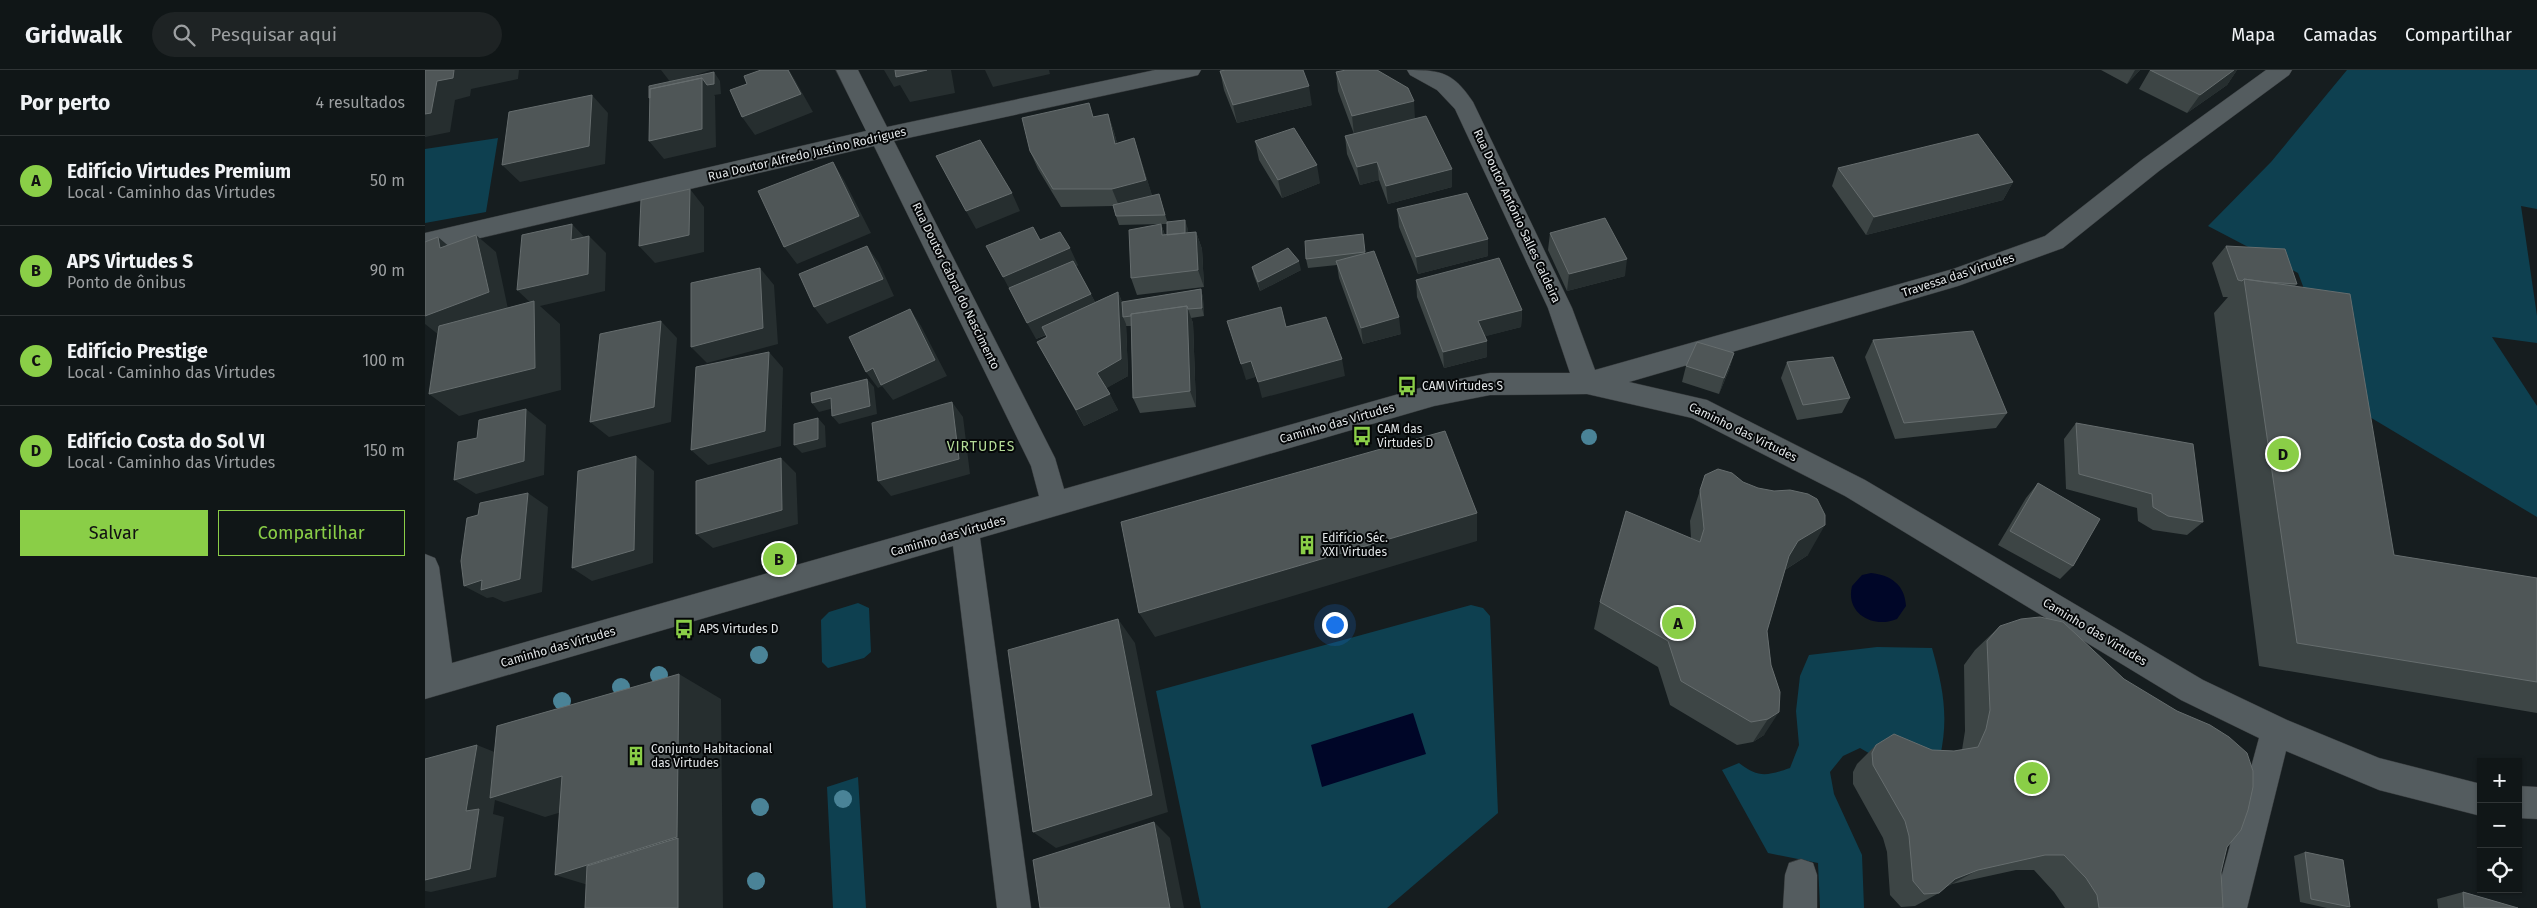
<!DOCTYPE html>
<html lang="pt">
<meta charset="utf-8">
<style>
:root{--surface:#101617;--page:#1e2324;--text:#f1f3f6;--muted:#9c9fa1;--line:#303536;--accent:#8ace47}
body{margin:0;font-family:"Fira Sans",sans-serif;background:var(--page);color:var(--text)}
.controls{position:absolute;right:15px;bottom:15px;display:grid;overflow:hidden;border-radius:0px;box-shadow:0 1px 4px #0004}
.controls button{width:45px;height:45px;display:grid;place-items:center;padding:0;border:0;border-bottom:1px solid var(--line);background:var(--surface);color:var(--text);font:25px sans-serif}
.you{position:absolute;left:909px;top:554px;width:18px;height:18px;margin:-12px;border:4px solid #fff;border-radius:50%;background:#1a73e8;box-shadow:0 0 0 8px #1a73e833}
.badge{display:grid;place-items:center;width:32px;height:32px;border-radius:50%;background:var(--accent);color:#111;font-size:16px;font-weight:700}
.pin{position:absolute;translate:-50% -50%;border:2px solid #fff;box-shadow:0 1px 5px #0006}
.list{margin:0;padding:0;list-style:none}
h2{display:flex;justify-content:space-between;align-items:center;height:65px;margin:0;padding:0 20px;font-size:21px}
h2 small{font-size:16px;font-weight:400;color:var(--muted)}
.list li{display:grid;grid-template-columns:32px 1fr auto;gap:15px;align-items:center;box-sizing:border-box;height:90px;padding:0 20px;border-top:1px solid var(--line)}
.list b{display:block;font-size:19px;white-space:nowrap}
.list p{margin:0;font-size:16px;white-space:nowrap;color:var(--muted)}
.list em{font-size:16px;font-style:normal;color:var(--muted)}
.actions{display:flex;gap:10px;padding:15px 20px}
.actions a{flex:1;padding:11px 0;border:1px solid var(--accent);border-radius:0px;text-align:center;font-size:18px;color:var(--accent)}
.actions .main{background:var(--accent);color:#111}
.icon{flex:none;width:28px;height:28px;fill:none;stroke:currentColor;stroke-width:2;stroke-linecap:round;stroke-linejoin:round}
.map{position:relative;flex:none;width:2112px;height:838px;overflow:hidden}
header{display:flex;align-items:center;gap:30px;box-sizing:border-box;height:70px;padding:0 25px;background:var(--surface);border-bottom:1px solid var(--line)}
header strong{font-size:24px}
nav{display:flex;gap:28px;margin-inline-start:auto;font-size:18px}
.search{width:350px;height:45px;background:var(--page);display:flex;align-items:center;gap:12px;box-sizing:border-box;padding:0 18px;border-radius:28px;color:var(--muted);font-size:19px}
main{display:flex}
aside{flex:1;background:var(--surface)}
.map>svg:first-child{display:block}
.green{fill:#0e4050}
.water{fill:#000628}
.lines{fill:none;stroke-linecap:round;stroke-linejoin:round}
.minor-casing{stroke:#34383a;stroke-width:1}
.minor{fill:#545c5f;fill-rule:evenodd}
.tree{fill:#4a8397}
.wall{fill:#3d4545;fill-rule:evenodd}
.shaded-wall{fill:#262e2f}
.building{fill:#4f5657;stroke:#666d6e}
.labels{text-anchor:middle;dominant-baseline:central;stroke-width:4;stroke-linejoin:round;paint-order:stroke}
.street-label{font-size:12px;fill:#e2e6e8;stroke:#050708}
.poi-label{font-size:12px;fill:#e2e6e8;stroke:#050708;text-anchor:start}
.neighbourhood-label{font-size:14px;letter-spacing:1px;fill:#b4db97;stroke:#050708}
</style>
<header>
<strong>Gridwalk</strong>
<div class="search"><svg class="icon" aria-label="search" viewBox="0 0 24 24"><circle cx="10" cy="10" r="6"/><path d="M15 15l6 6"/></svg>Pesquisar aqui</div>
<nav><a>Mapa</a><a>Camadas</a><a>Compartilhar</a></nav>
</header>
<main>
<aside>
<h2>Por perto<small>4 resultados</small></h2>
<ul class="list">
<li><span class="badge">A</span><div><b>Edifício Virtudes Premium</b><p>Local · Caminho das Virtudes</p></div><em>50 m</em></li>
<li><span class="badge">B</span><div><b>APS Virtudes S</b><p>Ponto de ônibus</p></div><em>90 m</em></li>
<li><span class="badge">C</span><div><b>Edifício Prestige</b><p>Local · Caminho das Virtudes</p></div><em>100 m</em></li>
<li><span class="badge">D</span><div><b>Edifício Costa do Sol VI</b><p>Local · Caminho das Virtudes</p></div><em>150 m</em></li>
</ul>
<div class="actions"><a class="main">Salvar</a><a>Compartilhar</a></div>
</aside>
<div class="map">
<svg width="2112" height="838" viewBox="0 0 2112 838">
<rect width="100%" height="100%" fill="#161d1f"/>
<path class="green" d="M1922 0H2112V139L2096 136 2112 246V273L2067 267 2112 336V447L1923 334 1873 203 1783 156 1846 92Z
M73 68 61 142 0 153V79Z
M433 533 444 538 446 582 439 588 403 598 397 592 396 550 404 542Z
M1046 535 1058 538 1065 546 1073 743 962 838H776L731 621Z
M1452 577 1507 578C1518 617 1524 647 1515 687L1470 698 1435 678 1418 686 1405 702 1409 724 1437 785 1439 838H1395L1393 793 1343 783 1297 700 1314 693C1333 708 1342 706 1365 698L1374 675 1371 641 1375 606 1384 585Z
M433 707 441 838H408L402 717Z"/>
<path class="water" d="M1446 503C1466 505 1480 515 1481 536L1472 549C1449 559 1420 544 1427 516L1437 505Z
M988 643 1001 684 897 717 886 675Z"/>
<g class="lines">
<defs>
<path id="minor" d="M411 0H433L462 57 730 0H776L773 5 765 7 469 71 630 388 639 419 1009 314 1065 303H1145L1123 238 1030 39 1012 20 985 5 982 0C1016 0 1028 2 1048 32L1147 238 1170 300 1528 199 1620 166 1718 89 1841 0H1867L1864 5 1734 101 1638 178 1533 216 1204 312 1282 330 1440 410 1778 610 1862 650 1954 688 2056 714V746L1954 720 1861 681 1822 838H1788L1834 668 1756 630 1420 426 1267 348 1162 324 1065 325 1009 336 555 468 606 838H572L528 476 0 629V484L10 488 14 497 27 593 614 426 606 396 449 76 0 181V163L441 61Z
M2093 716 2112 717V749L2093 748Z
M1376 789 1388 793 1392 805V838H1358L1360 805 1364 793Z"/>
</defs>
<use href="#minor" class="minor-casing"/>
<use href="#minor" class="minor"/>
</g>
<g class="tree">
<circle cx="1164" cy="367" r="8"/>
<circle cx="334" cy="585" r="9"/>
<circle cx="234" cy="605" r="9"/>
<circle cx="196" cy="617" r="9"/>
<circle cx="137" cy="631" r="9"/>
<circle cx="418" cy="729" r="9"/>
<circle cx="335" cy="737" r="9"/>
<circle cx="331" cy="811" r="9"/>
</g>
<path class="wall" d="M1676 0H1715L1702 14Z
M1725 0H1812L1802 15 1762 43 1714 19Z
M795 1 887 35 812 53 799 20Z
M911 2 990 49 1027 117 963 134 954 110 935 115 922 84 920 66 929 64 913 21Z
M683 44 689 62 692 73 715 87 727 126 734 124 742 151 763 159V162H771L777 179 779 217 712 225 706 208 736 154 694 155 691 146 688 136 636 137 613 99 605 81 669 47ZM736 154H742V165H740Z
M830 71 895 113 857 128 834 90Z
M1413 98 1588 112 1578 130 1441 165 1407 116Z
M972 139 1063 186 993 204 974 157Z
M1125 163 1200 206 1142 221 1123 180Z
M938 164 940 183 976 264 938 274 914 208 912 195 883 198 881 189Z
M615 170 653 195 651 196 670 232 693 222 697 232 776 219 778 228 779 246 766 248 768 253 771 337 715 343 708 328 706 256H701V254L703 306 681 318 693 340 659 356 612 272 622 267 621 265 611 269Z
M1801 176 1872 214 1870 216 1969 485 2112 508V643L1834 596 1789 243 1803 227H1798L1787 193Z
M827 197 876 200 835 221 829 206Z
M991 210 1097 240 1096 257 1060 266 1062 271V287L1019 298 992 227Z
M1448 270 1582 343 1571 358 1470 369 1440 287Z
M1309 283 1304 300 1294 324 1257 312 1261 296Z
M1362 292 1425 328 1417 343 1372 350 1356 308Z
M1651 353 1778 452 1762 465 1728 460 1713 451 1712 438 1641 419 1639 369Z
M1280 405 1383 485 1360 500 1342 561 1346 595 1355 622 1339 665 1328 672 1312 675 1245 635 1233 597 1169 559 1175 532 1266 468 1265 451Z
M1613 413 1648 496 1635 509 1573 475 1601 428Z
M1575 556 1802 777 1796 802 1798 838H1640L1629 822 1609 800H1591L1527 814 1521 817 1514 823 1490 836 1476 837 1465 825 1462 782 1458 768 1428 714V702L1432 694 1451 675 1507 680 1529 681 1537 680 1540 661 1539 595 1550 580Z
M1880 782 1925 837 1922 838H1902L1875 832 1869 786Z
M2038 822 2093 838H2013L2012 829Z"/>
<path class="shaded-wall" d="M29 0H94L93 9 46 19 45 26 30 30 25 62 0 67V44L12 11Z
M236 0H286L246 13Z
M363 0H364L370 10 388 42 330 65 317 47Z
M459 0H526L530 23 485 32 475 15 469 17Z
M560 0H624L625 4 568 17Z
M1710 0H1715L1702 14Z
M1809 0H1812L1802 15 1762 43 1775 25Z
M289 2 295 11 296 24 289 25 290 26 291 77 239 89 224 71 277 8Z
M884 16 887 35 812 53 808 35Z
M167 25 183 43 180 94 95 112 77 95Z
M989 31 990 49 929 64 927 46Z
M683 44 689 62 697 92 690 74Z
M709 68 728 128 694 136 687 119Z
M408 92 419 110 446 163 372 194 359 177Z
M952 92 954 110 935 115 932 97Z
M892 95 895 113 857 128 853 110Z
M1027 99V117L963 134 961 116Z
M1588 112 1578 130 1441 165 1449 147Z
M265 119 279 137V182L230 193 214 176Z
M587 123 595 141 551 159 541 141Z
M760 150 763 159V175L760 166Z
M147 154 164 172V166L181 183 180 221 115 236 135 254 136 320 34 346 4 324 109 236 92 220 146 170Z
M736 154 742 171 737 165Z
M771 162 777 179 779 217 773 200Z
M51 165 71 182 83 239 14 265 0 254V246Z
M13 167 33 184 15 178Z
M1063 169V186L993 204 991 187Z
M442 176 454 193 469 226 402 254 389 237Z
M645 178 653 195 587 224 578 207Z
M1202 189 1200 206 1142 221 1144 204Z
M874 191 876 200 835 221 833 212Z
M335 198 349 215 353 274 282 293 266 277Z
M776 219 778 228 779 246 777 238Z
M693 222 700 239 698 247 701 254 703 306 680 319 672 303Z
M666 224 674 241 611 269 602 253Z
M762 236 768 253 771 337 765 321Z
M485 239 496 256 522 306 468 330 457 316 453 318 441 302Z
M1097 240 1096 257 1054 268 1053 251Z
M974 247 976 264 938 274 936 258Z
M236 251 252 268 246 352 184 367 165 352Z
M1062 271V287L1019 298 1018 282Z
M344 282 358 298 356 376 283 395 266 380Z
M1309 283 1304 300 1294 324 1299 308Z
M917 289 920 306 837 328 833 312Z
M826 291 831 307 821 310 816 294Z
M442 309 449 317 452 344 414 354 407 346Z
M685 324 693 340 659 356 651 340Z
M406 328 413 337 394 342 387 333Z
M527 332 538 347 545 404 466 426 453 411Z
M101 339 121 355 119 405 51 424 29 410Z
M393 348 400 356 401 377 377 383 369 375Z
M211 386 229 401 228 493 167 511 147 498Z
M356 388 371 403 373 454 288 478 271 464Z
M103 423 123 437 117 522 79 532 68 527 62 528 39 516Z
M1052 443V471L730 567 714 543Z
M1400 455 1383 485 1358 501 1364 486 1373 471Z
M693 549 710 573 743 742 631 778 608 762Z
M254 604 296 629 298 838H253L183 821 130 805Z
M1354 642 1339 665 1328 672 1343 649Z
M52 675 77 685 137 706 187 727 120 747 70 730 68 744 79 747 71 807 6 822 0 821V810L41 741Z
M729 752 745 768 759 838H745Z
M1553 800 1527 814 1506 823 1530 809Z"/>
<path class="building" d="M0 0H29L28 8 12 11 6 43 0 44Z
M336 0H363L376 24 317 47 305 20 322 14 319 6Z
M470 0H502L471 7Z
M801 0H878L884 16 808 35 795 1Z
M921 0H952L983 18 989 31 927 46 911 2Z
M1725 0H1809L1775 25Z
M289 2V14L282 15 277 8 225 19V28H224V16Z
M277 8V59L224 71 225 19Z
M167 25 164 76 77 95 84 42Z
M664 33 668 47 683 44 690 74 709 68 721 110 687 119H628L605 81 597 48Z
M1001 46 1027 99 961 116 952 92 932 97 920 66Z
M869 58 892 95 853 110 830 71Z
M1553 64 1588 112 1449 147 1413 98Z
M555 70 587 123 541 141 511 86Z
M408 92 434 146 359 177 333 121Z
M265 119 264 165 214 176 216 130Z
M1042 123 1063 169 991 187 972 139Z
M734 124 740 145 691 146 688 135Z
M1180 148 1202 189 1144 204 1125 163Z
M760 150V163L742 165V152Z
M147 154 146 170 164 166 163 204 92 220 97 165Z
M736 154 737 165 771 162 773 200 706 208 704 160Z
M608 157 615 170 635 162 645 178 578 207 561 176Z
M938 164 940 182 881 189 880 171Z
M51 165 64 222 0 246V172L13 167 15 178Z
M442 176 458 209 389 237 374 204Z
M1801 176 1860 179 1872 214 1841 212 1819 209 1817 211 1813 210Z
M863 178 874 191 833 212 827 197Z
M949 181 974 247 936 258 911 191Z
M1074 188 1097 240 1053 251 1062 271 1018 282 991 210Z
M648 191 666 224 602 253 584 218Z
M335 198 338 258 266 277V213Z
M1819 209 1925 224 1969 485 2112 508V612L1872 573Z
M776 219 777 238 763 239 762 236 706 244V246L698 247 697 232Z
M693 222 696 289 672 303 685 324 651 340 612 272 622 267 617 257Z
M109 231 110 298 4 324 14 256Z
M762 236 765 321 708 328 706 244Z
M856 237 861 257 901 247 917 289 833 312 826 291 816 294 802 251Z
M485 239 510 290 456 315 448 298 441 302 424 267Z
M236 251 229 337 165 352 175 264Z
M1548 261 1582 343 1479 353 1448 270Z
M1272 272 1309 283 1299 308 1261 296Z
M344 282 340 361 266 380 271 297Z
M1408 287 1425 328 1378 335 1362 292Z
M442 309 445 336 407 346 406 328 387 333 386 323Z
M527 332 534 389 453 411 447 353Z
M101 339 99 391 29 410 33 372 52 368 54 350Z
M393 348V369L369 375V354Z
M1651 353 1768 374 1778 452 1743 446 1728 437 1727 424 1654 404Z
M1020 361 1052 443 714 543 696 452Z
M211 386 209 480 147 498 153 401Z
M356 388 357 440 271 464V411Z
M1293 399 1307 403 1318 412 1333 418 1349 421 1365 420 1383 424 1392 429 1400 445V455L1373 471 1364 486 1342 561 1346 595 1355 622 1354 642 1343 649 1326 652 1256 611 1243 571 1175 532 1201 441 1275 472 1279 459 1275 420 1280 405Z
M1613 413 1675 449 1648 496 1585 461Z
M103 423 95 509 56 520 57 510 39 516 36 491 42 448 53 445 55 433Z
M1615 547 1638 552 1699 609 1752 641 1785 655 1804 667 1822 683 1828 701V717L1823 740 1816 760 1802 777 1796 802 1798 838H1674L1672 825 1661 808 1639 785H1620L1553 800 1530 809 1514 823 1499 824 1488 811 1484 766 1480 751 1448 695 1447 683 1451 675 1469 664 1507 680 1529 681 1553 677 1561 659 1565 640 1562 571 1575 556 1596 549Z
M693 549 727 725 608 762 583 580Z
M254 604 252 767 130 805 137 706 65 728 72 656Z
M52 675 41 741 54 739 45 799 0 810V689Z
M729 752 745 838H615L608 790Z
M253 768V838H160L162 796Z
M1880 782 1918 790 1925 837 1886 829Z
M2038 822 2093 838H2039Z"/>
<defs>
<symbol id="bus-bare" viewBox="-9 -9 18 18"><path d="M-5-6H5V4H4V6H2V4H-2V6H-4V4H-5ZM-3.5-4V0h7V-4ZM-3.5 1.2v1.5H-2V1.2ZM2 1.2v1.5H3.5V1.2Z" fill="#8ace47" stroke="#050708" stroke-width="2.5" paint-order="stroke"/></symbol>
<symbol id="building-bare" viewBox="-9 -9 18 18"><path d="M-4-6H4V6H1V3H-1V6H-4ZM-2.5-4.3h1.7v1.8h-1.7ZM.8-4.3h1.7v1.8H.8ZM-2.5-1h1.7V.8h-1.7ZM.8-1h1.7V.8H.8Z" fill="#8ace47" stroke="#050708" stroke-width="2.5" paint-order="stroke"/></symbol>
</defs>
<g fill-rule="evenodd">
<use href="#bus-bare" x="968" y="302" width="28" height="28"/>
<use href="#bus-bare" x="923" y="352" width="28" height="28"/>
<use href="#building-bare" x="868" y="461" width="28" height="28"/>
<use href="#bus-bare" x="245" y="545" width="28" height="28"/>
<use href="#building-bare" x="197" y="672" width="28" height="28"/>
</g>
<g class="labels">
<g class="street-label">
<text transform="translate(382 84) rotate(-13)">Rua Doutor Alfredo Justino Rodrigues</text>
<text transform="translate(1092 146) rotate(65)">Rua Doutor António Salles Caldeira</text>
<text transform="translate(1533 205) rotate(-18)">Travessa das Virtudes</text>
<text transform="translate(531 216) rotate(64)">Rua Doutor Cabral do Nascimento</text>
<text transform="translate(912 353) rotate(-16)">Caminho das Virtudes</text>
<text transform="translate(1318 362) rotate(26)">Caminho das Virtudes</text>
<text transform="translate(523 466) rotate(-16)">Caminho das Virtudes</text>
<text transform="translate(1670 562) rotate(31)">Caminho das Virtudes</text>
<text transform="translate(133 577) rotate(-16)">Caminho das Virtudes</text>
</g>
<g class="poi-label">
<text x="997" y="316">CAM Virtudes S</text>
<text x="952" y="359">CAM das<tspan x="952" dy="14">Virtudes D</tspan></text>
<text x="897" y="468">Edifício Séc.<tspan x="897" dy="14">XXI Virtudes</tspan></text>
<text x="274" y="559">APS Virtudes D</text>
<text x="226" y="679">Conjunto Habitacional<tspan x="226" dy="14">das Virtudes</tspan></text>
</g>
<g class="neighbourhood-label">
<text x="556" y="376">VIRTUDES</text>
</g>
</g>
</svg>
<div class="controls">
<button>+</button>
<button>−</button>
<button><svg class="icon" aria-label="locate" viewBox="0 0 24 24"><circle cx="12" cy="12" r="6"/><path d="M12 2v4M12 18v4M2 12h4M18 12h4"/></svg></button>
</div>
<div class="you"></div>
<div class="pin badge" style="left:1253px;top:553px">A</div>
<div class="pin badge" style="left:354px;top:489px">B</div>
<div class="pin badge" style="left:1607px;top:708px">C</div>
<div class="pin badge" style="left:1858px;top:384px">D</div>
</div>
</main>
